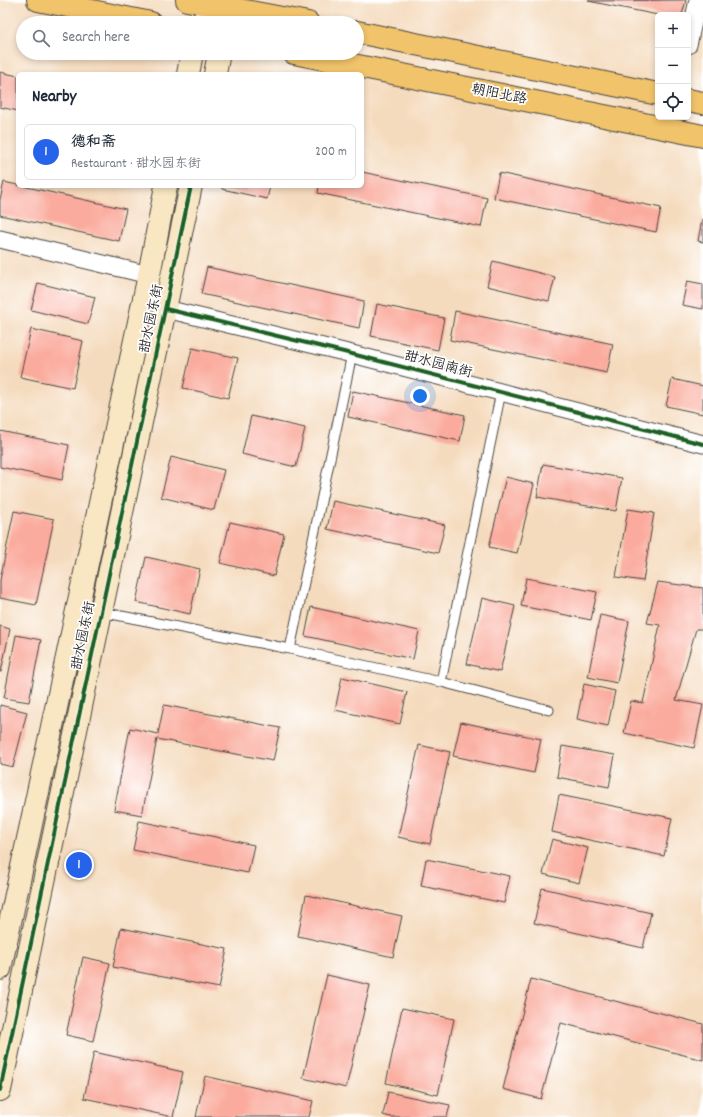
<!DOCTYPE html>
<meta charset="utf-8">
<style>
:root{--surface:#fff;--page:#f6f6f7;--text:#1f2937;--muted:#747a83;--line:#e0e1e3;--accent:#2563eb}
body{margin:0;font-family:Dekko,"LXGW WenKai TC",sans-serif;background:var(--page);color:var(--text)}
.controls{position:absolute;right:12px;top:12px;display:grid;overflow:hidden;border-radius:6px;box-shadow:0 2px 6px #0003}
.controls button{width:36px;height:36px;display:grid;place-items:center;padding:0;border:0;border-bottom:1px solid var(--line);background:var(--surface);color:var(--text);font:20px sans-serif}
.you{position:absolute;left:420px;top:396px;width:14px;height:14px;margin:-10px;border:3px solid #fff;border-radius:50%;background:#1a73e8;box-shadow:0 0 0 6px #1a73e833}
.badge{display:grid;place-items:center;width:26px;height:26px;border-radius:50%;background:var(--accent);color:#fff;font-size:13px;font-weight:700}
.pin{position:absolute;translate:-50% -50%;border:2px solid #fff;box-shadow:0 1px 4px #0006}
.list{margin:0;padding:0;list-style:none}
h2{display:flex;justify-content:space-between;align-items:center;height:52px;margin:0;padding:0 16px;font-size:17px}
h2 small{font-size:13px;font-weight:400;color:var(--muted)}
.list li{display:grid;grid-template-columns:26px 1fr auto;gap:12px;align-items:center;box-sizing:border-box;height:56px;margin:0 8px 8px;padding:0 8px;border:1px solid var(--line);border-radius:6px}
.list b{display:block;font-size:15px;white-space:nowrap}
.list p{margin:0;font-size:13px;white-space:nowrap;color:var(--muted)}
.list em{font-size:13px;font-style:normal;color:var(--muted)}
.icon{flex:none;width:22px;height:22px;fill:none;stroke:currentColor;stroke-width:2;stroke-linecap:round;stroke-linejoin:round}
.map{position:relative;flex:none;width:703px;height:1117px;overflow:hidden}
.search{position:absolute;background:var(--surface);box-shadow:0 2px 6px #0003;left:16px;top:16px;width:348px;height:44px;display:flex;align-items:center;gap:10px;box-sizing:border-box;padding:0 14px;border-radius:22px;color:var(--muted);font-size:15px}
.panel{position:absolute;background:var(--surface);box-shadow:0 2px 6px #0003;left:16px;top:72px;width:348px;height:116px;border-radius:6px}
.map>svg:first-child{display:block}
.building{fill:#faab9d}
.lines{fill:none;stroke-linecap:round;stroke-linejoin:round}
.lane-casing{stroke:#494541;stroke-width:11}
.street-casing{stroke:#494541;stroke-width:19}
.secondary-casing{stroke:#494541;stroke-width:24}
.primary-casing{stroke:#494541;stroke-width:24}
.lane{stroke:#fff;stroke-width:9}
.street{stroke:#fff;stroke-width:17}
.secondary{stroke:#f9e7c3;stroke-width:22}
.primary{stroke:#f1c36a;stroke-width:22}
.cycleway-casing{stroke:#fff;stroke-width:6}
.cycleway{stroke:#1b5e20;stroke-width:4}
.labels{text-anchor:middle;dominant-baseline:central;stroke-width:3.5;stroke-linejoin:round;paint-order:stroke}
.street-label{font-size:14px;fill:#2b2b2b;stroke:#fff}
</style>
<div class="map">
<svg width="703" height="1117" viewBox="0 0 703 1117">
<rect width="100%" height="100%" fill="#fff"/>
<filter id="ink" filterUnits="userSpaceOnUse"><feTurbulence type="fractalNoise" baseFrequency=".025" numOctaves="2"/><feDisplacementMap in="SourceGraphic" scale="8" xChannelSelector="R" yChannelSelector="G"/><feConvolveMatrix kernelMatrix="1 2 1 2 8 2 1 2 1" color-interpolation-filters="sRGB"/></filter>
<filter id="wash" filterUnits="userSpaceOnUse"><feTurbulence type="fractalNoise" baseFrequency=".012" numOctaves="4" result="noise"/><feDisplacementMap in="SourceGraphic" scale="16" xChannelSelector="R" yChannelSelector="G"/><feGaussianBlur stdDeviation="0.9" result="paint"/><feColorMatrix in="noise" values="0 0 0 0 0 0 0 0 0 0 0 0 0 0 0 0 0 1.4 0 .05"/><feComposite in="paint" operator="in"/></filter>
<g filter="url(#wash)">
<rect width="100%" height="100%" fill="#f5dbbe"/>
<g id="blocks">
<path class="building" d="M686 0 682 15H658L588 1Z
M0 72 18 76V111L0 107Z
M362 172 487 198 481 227 318 193 319 186H362Z
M499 173 661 208 656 232 494 198Z
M4 182 126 209 119 241 0 215V200Z
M222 186H270L267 199 222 189Z
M702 219H703V242L698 241Z
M493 261 555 277 549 301 487 286Z
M207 267 364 301 359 328 201 294Z
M687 281 703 284V309L682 305Z
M38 283 95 297 88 324 31 310Z
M377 304 444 318 438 350 371 336Z
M455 311 613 344 607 373 450 340Z
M31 329 83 341 73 388 20 377Z
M192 348 238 358 228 398 183 388Z
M672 379 703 386V414L666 406Z
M353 391 465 415 460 441 348 417Z
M251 416 305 428 296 467 242 454Z
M0 431 69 445 62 480 0 467Z
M171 457 224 470 214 510 161 497Z
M543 464 622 478 616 511 537 497Z
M506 477 534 484 517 553 489 547Z
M333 501 445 525 438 553 327 529Z
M628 509 654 513 643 581 616 577Z
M14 511 54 519 36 605 0 598V580Z
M230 522 284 534 274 576 220 563Z
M146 557 200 569 190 614 136 602Z
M526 578 597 592 591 620 521 606Z
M658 582 703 588V629H696L676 700 703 705 694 748 624 733 631 701 643 703 660 625 647 623Z
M482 598 515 606 500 672 467 664Z
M311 607 419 631 413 659 305 636Z
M600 615 629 621 617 683 588 677Z
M0 626 10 629 1 672H0Z
M16 635 41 640 29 702 4 698Z
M342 677 407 692 400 724 335 710Z
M584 684 615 691 608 726 577 719Z
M0 705 27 712 13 767 0 764Z
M164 705 280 728 273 761 157 739 142 815 114 810 130 728 158 734Z
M461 722 541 739 534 773 453 756Z
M419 745 450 752 430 844 398 837Z
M562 746 615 755 609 787 557 777Z
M559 795 672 818 664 856 552 832Z
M139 821 254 845 248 873 133 850Z
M552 839 588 848 579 883 543 874Z
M426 859 510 876 504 903 421 886Z
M542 888 651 913 643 948 534 923Z
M306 895 402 916 393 957 298 936Z
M121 928 227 949 219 988 113 967Z
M83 957 110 963 93 1041 66 1035Z
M327 975 370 985 346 1088 303 1078Z
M531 979 703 1024V1060L561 1023 541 1099 503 1089Z
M402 1008 454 1019 438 1095 386 1083Z
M94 1052 183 1072 173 1117 84 1098Z
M205 1076 313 1101 309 1117H196Z
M388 1092 450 1105 447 1117H391L383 1115Z"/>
</g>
</g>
<g filter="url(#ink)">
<use href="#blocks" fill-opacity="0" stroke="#494541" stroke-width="1"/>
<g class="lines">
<defs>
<path id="lane" d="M501 392 441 682 549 710
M101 612 290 649 352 354
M290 649 441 682"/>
<path id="street" d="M688 45 698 0
M0 239 149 275
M166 309 352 354 703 444"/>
<path id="secondary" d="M202 23 212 5
M188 74 192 53
M215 74 219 53
M0 969 149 275 166 186
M0 1090 191 186"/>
<path id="primary" d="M38 0 151 23
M187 0 308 23
M357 32 658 94
M294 53 703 136
M688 100 703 103"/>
</defs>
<use href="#lane" class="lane-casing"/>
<use href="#street" class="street-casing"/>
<use href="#secondary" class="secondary-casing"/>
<use href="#primary" class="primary-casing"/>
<use href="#lane" class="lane"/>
<use href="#street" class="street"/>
<use href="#secondary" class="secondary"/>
<use href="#primary" class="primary"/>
<defs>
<path id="cycleway" d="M166 309 352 354 703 444
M0 1090 191 186"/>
</defs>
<use href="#cycleway" class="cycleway-casing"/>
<use href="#cycleway" class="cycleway"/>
</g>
</g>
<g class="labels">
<g class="street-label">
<text transform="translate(499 95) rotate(11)">朝阳北路</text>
<text transform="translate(152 319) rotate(-78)">甜水园东街</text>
<text transform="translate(438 365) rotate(15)">甜水园南街</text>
<text transform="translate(84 636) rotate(-78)">甜水园东街</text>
</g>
</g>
</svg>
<div class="controls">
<button>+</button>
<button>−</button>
<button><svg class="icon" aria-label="locate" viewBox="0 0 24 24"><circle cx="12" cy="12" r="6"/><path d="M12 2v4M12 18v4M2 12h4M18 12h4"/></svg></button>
</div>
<div class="you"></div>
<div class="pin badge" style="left:79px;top:865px">1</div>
<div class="search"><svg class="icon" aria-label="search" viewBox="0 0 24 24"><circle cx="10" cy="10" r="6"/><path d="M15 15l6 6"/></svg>Search here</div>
<section class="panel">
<h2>Nearby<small></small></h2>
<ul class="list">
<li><span class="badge">1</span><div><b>德和斋</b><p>Restaurant · 甜水园东街</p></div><em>200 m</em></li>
</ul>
</section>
</div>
